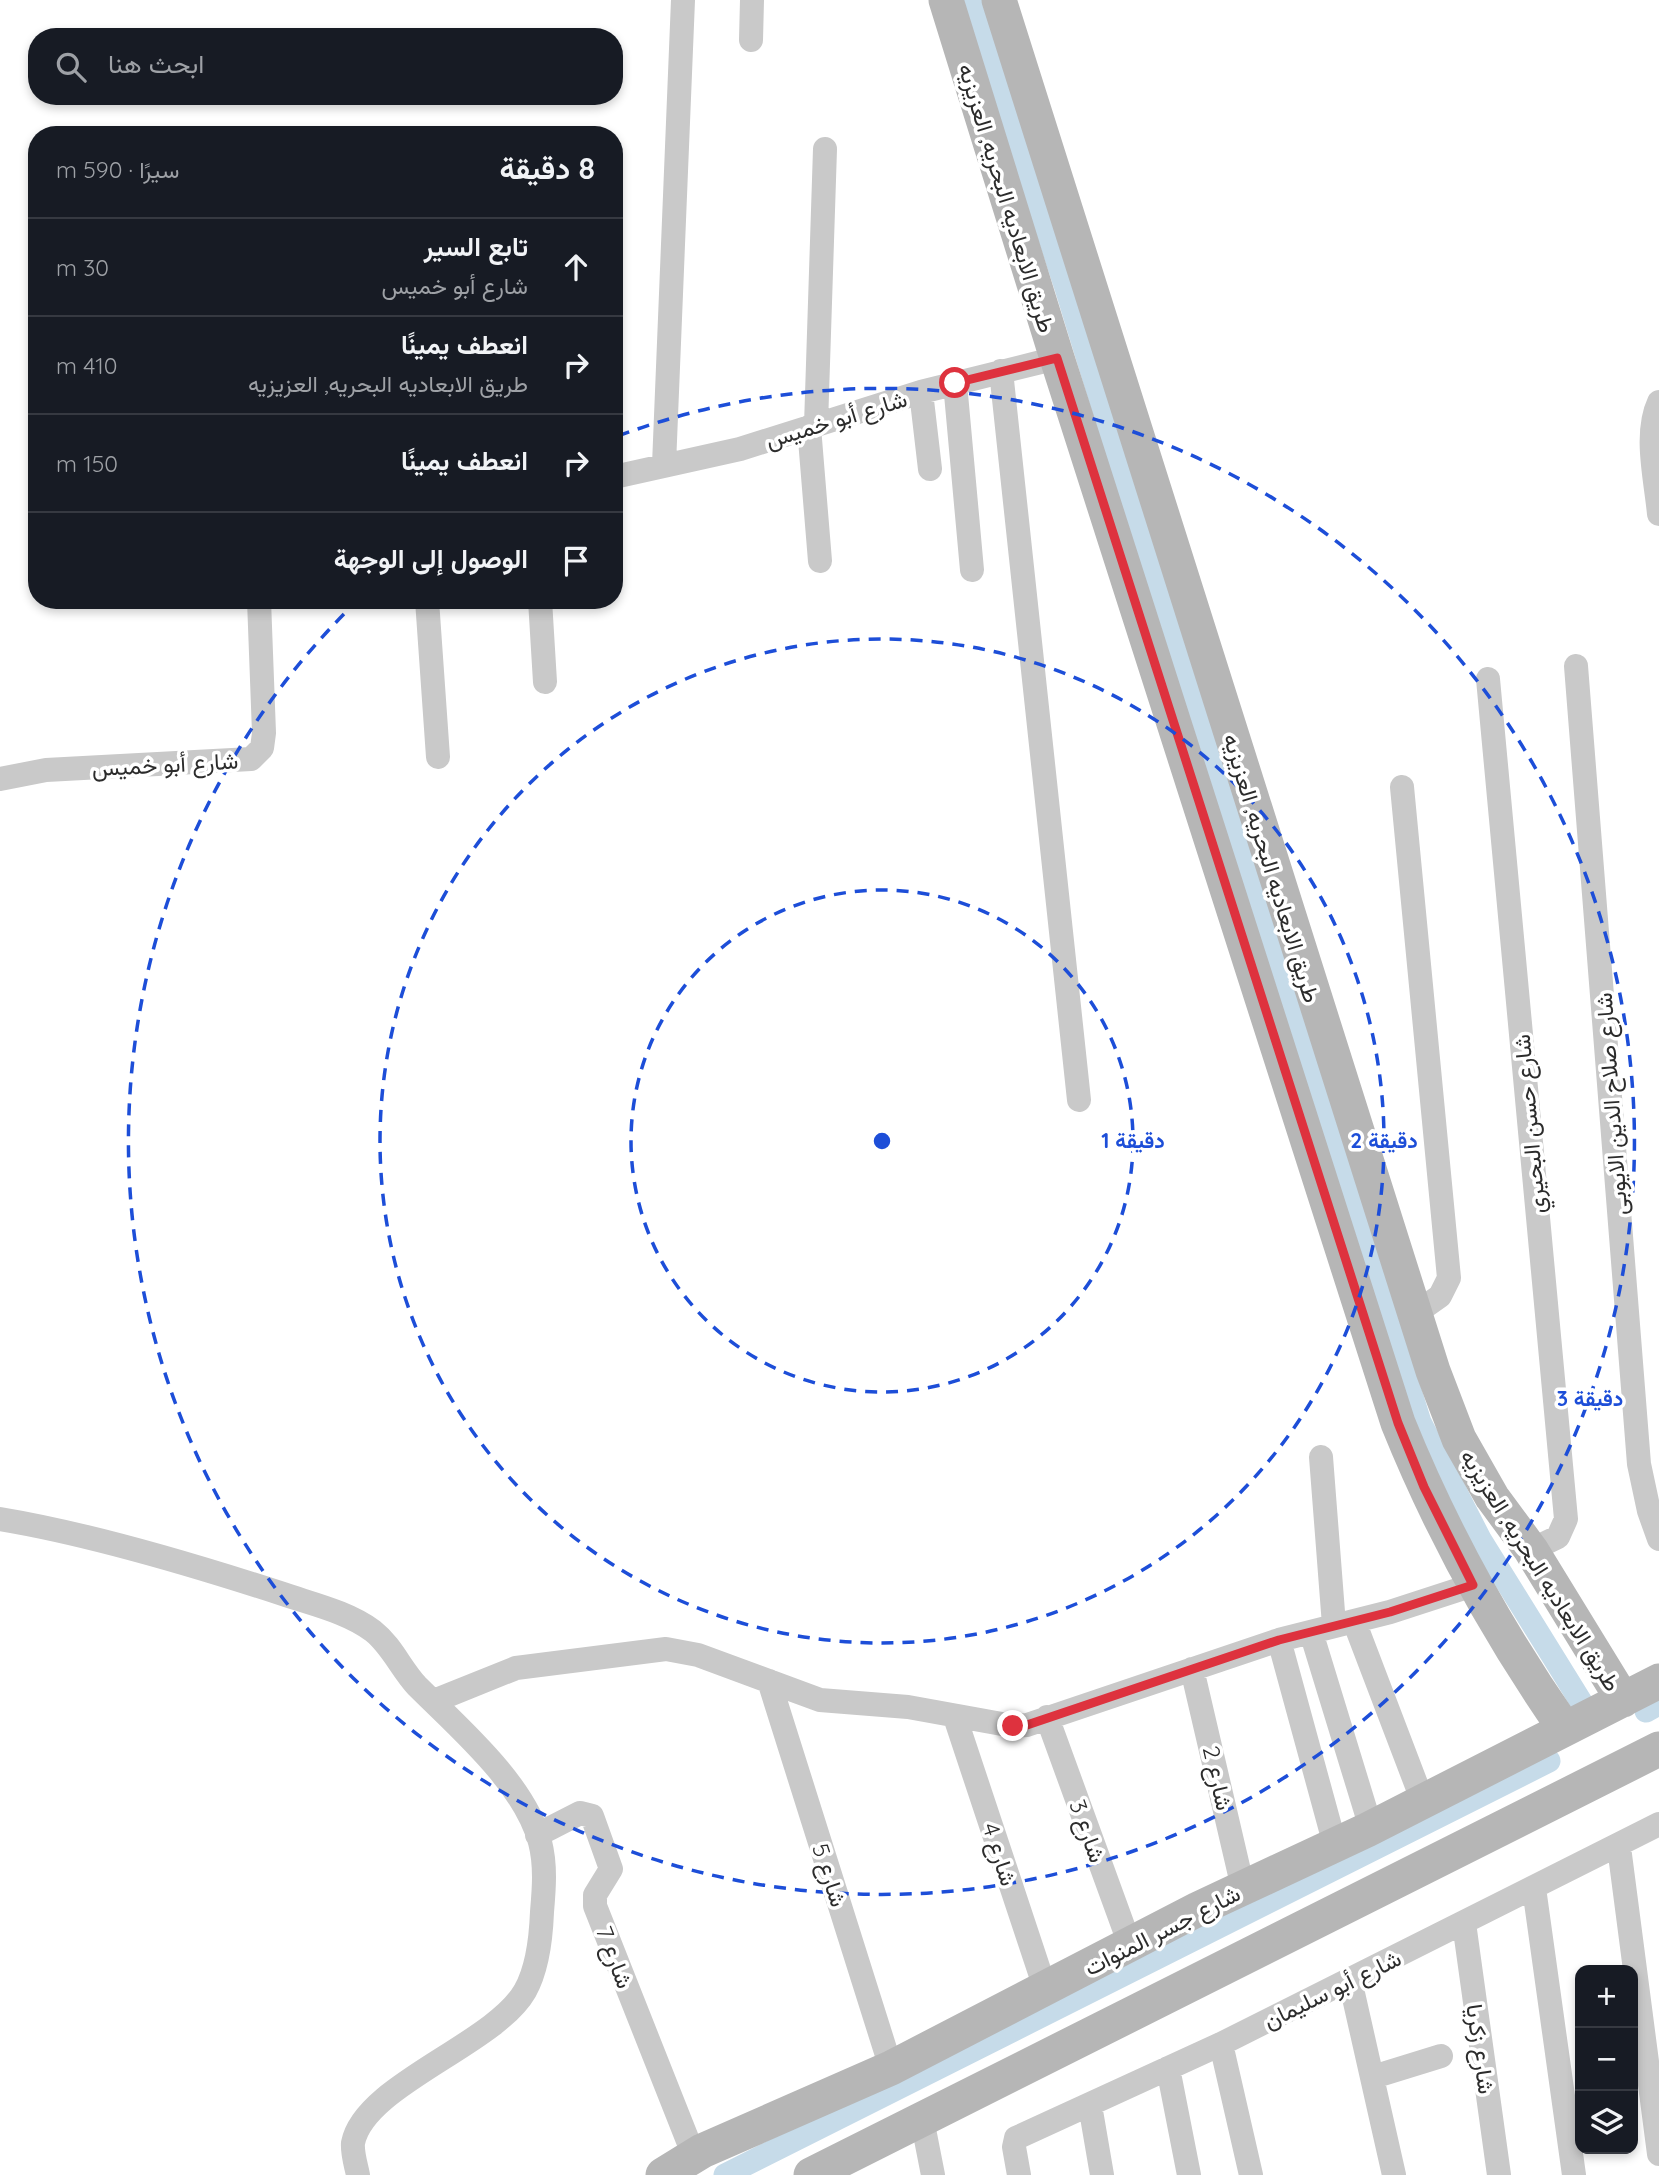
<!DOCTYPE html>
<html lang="ar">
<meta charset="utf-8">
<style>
:root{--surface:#171b24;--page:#242831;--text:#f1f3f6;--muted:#9ea1a6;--line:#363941}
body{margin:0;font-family:Quicksand,Vazirmatn,sans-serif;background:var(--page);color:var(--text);direction:rtl}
.controls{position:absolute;right:21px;bottom:21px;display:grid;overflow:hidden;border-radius:14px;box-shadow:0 4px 10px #0003}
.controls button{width:63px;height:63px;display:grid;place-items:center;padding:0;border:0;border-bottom:2px solid var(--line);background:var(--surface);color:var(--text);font:35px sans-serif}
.stop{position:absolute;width:21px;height:21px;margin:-16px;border:5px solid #de323e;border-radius:50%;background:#fff}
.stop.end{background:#de323e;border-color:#fff;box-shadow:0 2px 7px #0008}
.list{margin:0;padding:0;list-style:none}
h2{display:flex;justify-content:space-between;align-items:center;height:91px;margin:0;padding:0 28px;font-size:30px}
h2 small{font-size:23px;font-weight:400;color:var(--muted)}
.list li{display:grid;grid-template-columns:46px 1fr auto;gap:21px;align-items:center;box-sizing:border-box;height:98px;padding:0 28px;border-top:2px solid var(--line)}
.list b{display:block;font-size:26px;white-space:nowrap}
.list p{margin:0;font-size:23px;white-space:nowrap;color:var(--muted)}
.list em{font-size:23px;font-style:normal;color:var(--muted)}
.icon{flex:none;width:38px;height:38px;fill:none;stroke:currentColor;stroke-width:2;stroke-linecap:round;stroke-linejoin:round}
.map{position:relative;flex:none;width:1659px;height:2175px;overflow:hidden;direction:ltr}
.search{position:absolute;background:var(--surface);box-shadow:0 4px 10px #0003;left:28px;top:28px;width:595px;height:77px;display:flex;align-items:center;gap:18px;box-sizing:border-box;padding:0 24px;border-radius:28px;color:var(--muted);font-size:26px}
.panel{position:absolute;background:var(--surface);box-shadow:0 4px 10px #0003;left:28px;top:126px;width:595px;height:483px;border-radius:28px;direction:rtl}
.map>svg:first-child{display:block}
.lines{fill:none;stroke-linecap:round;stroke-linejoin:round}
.canal{stroke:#c6dbe9;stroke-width:23}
.street{stroke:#c9c9c9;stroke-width:24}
.secondary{stroke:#b6b6b6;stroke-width:35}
.route{stroke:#de323e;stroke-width:9}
.ring{fill:none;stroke:#1d4ed8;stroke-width:3.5;stroke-dasharray:12 9}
.labels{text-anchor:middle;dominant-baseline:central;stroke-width:7;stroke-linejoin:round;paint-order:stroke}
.street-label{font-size:23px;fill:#2c2c2c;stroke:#fff}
.centre{fill:#1d4ed8;stroke:#fff;stroke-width:3.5}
.ring-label{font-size:21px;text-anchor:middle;font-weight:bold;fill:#1d4ed8;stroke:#fff;stroke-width:7;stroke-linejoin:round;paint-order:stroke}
</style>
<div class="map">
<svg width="1659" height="2175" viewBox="0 0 1659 2175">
<rect width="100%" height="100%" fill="#fff"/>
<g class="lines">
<path class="canal" d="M971 0 1066 288 1228 815 1420 1422 1480 1539 1583 1705
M1646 1711 1659 1704
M725 2175 1549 1761"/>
<path class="street" d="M751 40 752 0
M1001 371 1079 1100
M955 383 972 570
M921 392 930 469
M1659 402C1644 434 1656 480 1659 514
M816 425 825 149
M809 427 820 561
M664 465 683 0
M614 477 740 449 921 392 1057 358
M427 600 438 757
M540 600 545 682
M1576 666 1639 1464 1649 1511 1659 1539
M1488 679 1566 1519 1558 1537 1531 1550
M0 779 46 770 251 759 262 748 264 733 259 600
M1402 787 1449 1278 1440 1296 1416 1313
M1321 1457 1334 1625
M0 1519C91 1534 194 1565 283 1594 312 1604 348 1612 373 1631 392 1646 401 1669 417 1686 459 1728 524 1783 540 1842 546 1865 544 1889 542 1912 541 1938 538 1968 525 1991 494 2045 364 2085 353 2143 352 2153 356 2165 358 2175
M1354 1621 1423 1802
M1311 1632 1371 1828
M1279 1640 1335 1845
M1192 1669 1243 1888
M769 1681 891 2068
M434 1701 516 1668 666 1649 698 1655 820 1700 908 1707 1013 1726 1027 1725 1279 1640 1390 1612 1473 1585
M955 1717 1046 1991
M1047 1717 1130 1945
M537 1835 580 1813 592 1816 611 1869 595 1895V1906L694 2156
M1619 1847 1659 2154
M1534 1888 1574 2175
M1464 1923 1499 2175
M1350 1980 1394 2175
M1221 2044 1251 2175
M1168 2068 1189 2175
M1373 2077 1441 2056
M1090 2105 1102 2175
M922 2119 933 2175
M1019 2175 1014 2147 1016 2138 1221 2044 1659 1824"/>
<path class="secondary" d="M946 0 1057 358 1398 1423C1442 1532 1498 1633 1565 1729
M999 0 1433 1371 1459 1439 1492 1497 1531 1550 1623 1700
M663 2175 702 2151 891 2068 1198 1909 1367 1830 1659 1681
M811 2175 1659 1749"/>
</g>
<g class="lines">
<path class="route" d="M955 383 1057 358 1398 1423 1424 1487 1473 1585 1390 1612 1279 1640 1027 1725 1013 1726"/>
</g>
<g class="ring">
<circle cx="882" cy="1141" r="251"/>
<circle cx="882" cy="1141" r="502"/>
<path d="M618 436A753 753 0 1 1 354 604"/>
</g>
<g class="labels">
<g class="street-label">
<text transform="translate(1007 198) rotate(73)">طريق الابعاديه البحريه, العزيزيه</text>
<text transform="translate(836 419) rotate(-17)">شارع أبو خميس</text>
<text transform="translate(165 764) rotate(-3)">شارع أبو خميس</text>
<text transform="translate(1272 868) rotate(73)">طريق الابعاديه البحريه, العزيزيه</text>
<text transform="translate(1611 1104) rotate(-94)">شارع صلاح الدين الايوبى</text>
<text transform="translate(1529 1124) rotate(-95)">شارع حسن البحيري</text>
<text transform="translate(1541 1570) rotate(58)">طريق الابعاديه البحريه, العزيزيه</text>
<text transform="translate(1218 1778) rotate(77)">شارع 2</text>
<text transform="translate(1088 1831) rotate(70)">شارع 3</text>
<text transform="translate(1000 1854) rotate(72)">شارع 4</text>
<text transform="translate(830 1875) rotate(72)">شارع 5</text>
<text transform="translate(1162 1930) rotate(-27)">شارع جسر المنوات</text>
<text transform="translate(615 1957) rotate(69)">شارع 7</text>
<text transform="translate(1332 1989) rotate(-26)">شارع أبو سليمان</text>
<text transform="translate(1481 2049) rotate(82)">شارع زكريا</text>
</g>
</g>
<circle cx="882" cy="1141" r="10" class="centre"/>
<g class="ring-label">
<text x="1133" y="1148">1 دقيقة</text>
<text x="1384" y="1148">2 دقيقة</text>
<text x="1590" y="1406">3 دقيقة</text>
</g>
</svg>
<div class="controls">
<button>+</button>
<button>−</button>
<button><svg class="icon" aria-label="layers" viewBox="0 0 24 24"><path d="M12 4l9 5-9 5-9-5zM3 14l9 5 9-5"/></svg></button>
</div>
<div class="stop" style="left:955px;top:383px"></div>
<div class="stop end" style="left:1013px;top:1726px"></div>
<div class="search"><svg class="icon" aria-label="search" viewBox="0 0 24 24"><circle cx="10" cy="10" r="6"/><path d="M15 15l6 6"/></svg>ابحث هنا</div>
<section class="panel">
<h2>8 دقيقة<small>سيرًا · 590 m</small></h2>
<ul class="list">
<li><svg class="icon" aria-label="ahead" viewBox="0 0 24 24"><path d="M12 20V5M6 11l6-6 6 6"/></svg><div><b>تابع السير</b><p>شارع أبو خميس</p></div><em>30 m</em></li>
<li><svg class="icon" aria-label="right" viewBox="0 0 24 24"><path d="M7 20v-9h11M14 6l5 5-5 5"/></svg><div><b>انعطف يمينًا</b><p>طريق الابعاديه البحريه, العزيزيه</p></div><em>410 m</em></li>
<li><svg class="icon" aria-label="right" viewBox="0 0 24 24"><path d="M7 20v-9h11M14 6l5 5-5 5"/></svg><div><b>انعطف يمينًا</b></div><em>150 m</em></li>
<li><svg class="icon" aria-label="arrive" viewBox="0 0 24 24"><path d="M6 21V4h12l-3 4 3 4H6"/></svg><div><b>الوصول إلى الوجهة</b></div></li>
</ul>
</section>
</div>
